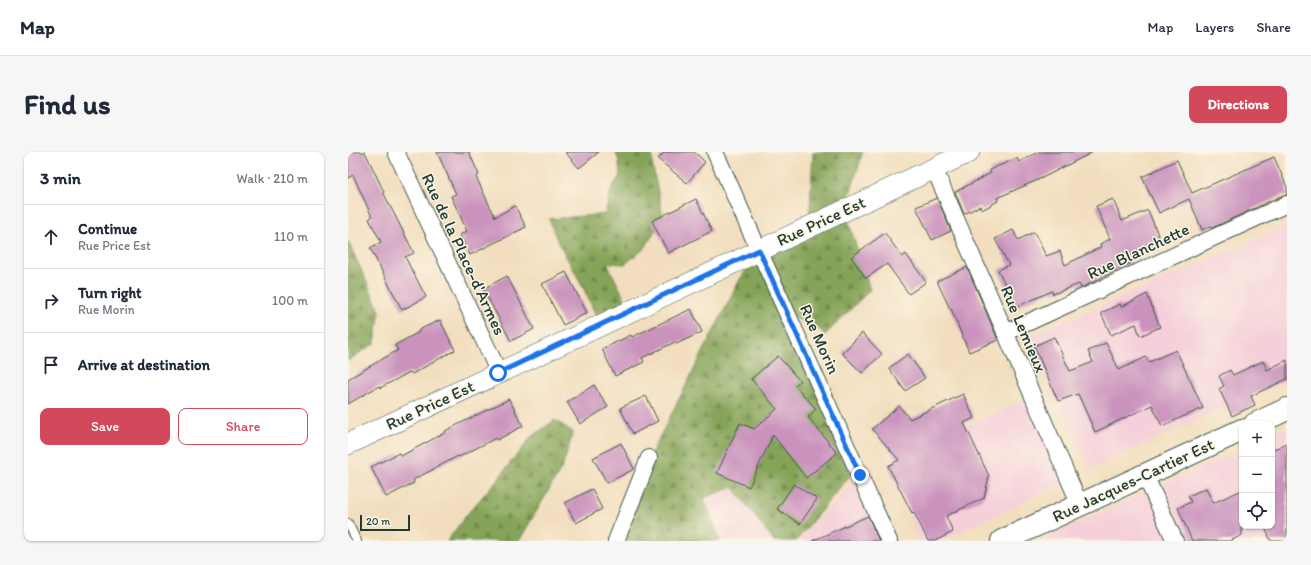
<!DOCTYPE html>
<meta charset="utf-8">
<style>
:root{--surface:#fff;--page:#f6f6f7;--text:#1f2937;--muted:#747a83;--line:#e0e1e3;--accent:#d1495b}
body{margin:0;font-family:Itim,sans-serif;background:var(--page);color:var(--text)}
.controls{position:absolute;right:12px;bottom:12px;display:grid;overflow:hidden;border-radius:8px;box-shadow:0 1px 3px #0004}
.controls button{width:36px;height:36px;display:grid;place-items:center;padding:0;border:0;border-bottom:1px solid var(--line);background:var(--surface);color:var(--text);font:20px sans-serif}
.scale{position:absolute;left:12px;bottom:10px;width:50px;box-sizing:border-box;padding-left:4px;border:2px solid #1f3d34;border-top:0;font-size:11px;line-height:14px;white-space:nowrap;color:#1f3d34;-webkit-text-stroke:3px #fcf5e5;paint-order:stroke}
.stop{position:absolute;width:12px;height:12px;margin:-9px;border:3px solid #1a73e8;border-radius:50%;background:#fff}
.stop.end{background:#1a73e8;border-color:#fff;box-shadow:0 1px 4px #0008}
.list{margin:0;padding:0;list-style:none}
h2{display:flex;justify-content:space-between;align-items:center;height:52px;margin:0;padding:0 16px;font-size:17px}
h2 small{font-size:13px;font-weight:400;color:var(--muted)}
.list li{display:grid;grid-template-columns:26px 1fr auto;gap:12px;align-items:center;box-sizing:border-box;height:64px;padding:0 16px;border-top:1px solid var(--line)}
.list b{display:block;font-size:15px;white-space:nowrap}
.list p{margin:0;font-size:13px;white-space:nowrap;color:var(--muted)}
.list em{font-size:13px;font-style:normal;color:var(--muted)}
.actions{display:flex;gap:8px;padding:12px 16px}
.actions a{flex:1;padding:9px 0;border:1px solid var(--accent);border-radius:8px;text-align:center;font-size:14px;color:var(--accent)}
.actions .main{background:var(--accent);color:#fff}
.icon{flex:none;width:22px;height:22px;fill:none;stroke:currentColor;stroke-width:2;stroke-linecap:round;stroke-linejoin:round}
.map{position:relative;flex:none;width:939px;height:389px;overflow:hidden;border-radius:8px}
header{display:flex;align-items:center;gap:24px;box-sizing:border-box;height:56px;padding:0 20px;background:var(--surface);border-bottom:1px solid var(--line)}
header strong{font-size:19px}
nav{display:flex;gap:22px;margin-inline-start:auto;font-size:14px}
.intro{display:flex;align-items:center;justify-content:space-between;box-sizing:border-box;height:96px;padding:0 24px}
h1{margin:0;font-size:28px}
.button{padding:10px 18px;border-radius:8px;background:var(--accent);color:#fff;font-size:14px;font-weight:700}
main{display:flex;gap:24px;padding:0 24px}
aside{flex:1;background:var(--surface);border-radius:8px;box-shadow:0 1px 3px #0004}
.map>svg:first-child{display:block}
.built{fill:#f5cfd9}
.forest{fill:url(#forest-firs);stroke:#527046}
.building{fill:#ca93be}
.lines{fill:none;stroke-linecap:round;stroke-linejoin:round}
.service-casing{stroke:#3f5549;stroke-width:10}
.minor-casing{stroke:#3f5549;stroke-width:18}
.tertiary-casing{stroke:#3f5549;stroke-width:22}
.secondary-casing{stroke:#3f5549;stroke-width:24}
.service{stroke:#fff;stroke-width:8}
.minor{stroke:#fff;stroke-width:16}
.tertiary{stroke:#fff;stroke-width:21}
.secondary{stroke:#fff;stroke-width:22}
.route{stroke:#1a73e8;stroke-width:5}
.labels{text-anchor:middle;dominant-baseline:central;stroke-width:3;stroke-linejoin:round;paint-order:stroke}
.street-label{font-size:17px;fill:#1f3d34;stroke:#fcf5e5}
</style>
<header>
<strong>Map</strong>
<nav><a>Map</a><a>Layers</a><a>Share</a></nav>
</header>
<div class="intro"><h1>Find us</h1><a class="button">Directions</a></div>
<main>
<aside>
<h2>3 min<small>Walk · 210 m</small></h2>
<ul class="list">
<li><svg class="icon" aria-label="ahead" viewBox="0 0 24 24"><path d="M12 20V5M6 11l6-6 6 6"/></svg><div><b>Continue</b><p>Rue Price Est</p></div><em>110 m</em></li>
<li><svg class="icon" aria-label="right" viewBox="0 0 24 24"><path d="M7 20v-9h11M14 6l5 5-5 5"/></svg><div><b>Turn right</b><p>Rue Morin</p></div><em>100 m</em></li>
<li><svg class="icon" aria-label="arrive" viewBox="0 0 24 24"><path d="M6 21V4h12l-3 4 3 4H6"/></svg><div><b>Arrive at destination</b></div></li>
</ul>
<div class="actions"><a class="main">Save</a><a>Share</a></div>
</aside>
<div class="map">
<svg width="939" height="389" viewBox="0 0 939 389">
<defs>
<pattern id="forest-firs" width="22" height="20" patternUnits="userSpaceOnUse"><rect width="22" height="20" fill="#86a458"/><path d="M5 1l3.5 6h-7zM16 11l3.5 6h-7z" fill="#6d874a"/></pattern>
</defs>
<rect width="100%" height="100%" fill="#fcf5e5"/>
<filter id="ink" filterUnits="userSpaceOnUse"><feTurbulence type="fractalNoise" baseFrequency=".025" numOctaves="2"/><feDisplacementMap in="SourceGraphic" scale="8" xChannelSelector="R" yChannelSelector="G"/><feConvolveMatrix kernelMatrix="1 2 1 2 8 2 1 2 1" color-interpolation-filters="sRGB"/></filter>
<filter id="wash" filterUnits="userSpaceOnUse"><feTurbulence type="fractalNoise" baseFrequency=".012" numOctaves="4" result="noise"/><feDisplacementMap in="SourceGraphic" scale="16" xChannelSelector="R" yChannelSelector="G"/><feGaussianBlur stdDeviation="0.9" result="paint"/><feColorMatrix in="noise" values="0 0 0 0 0 0 0 0 0 0 0 0 0 0 0 0 0 1.4 0 .05"/><feComposite in="paint" operator="in"/></filter>
<g filter="url(#wash)">
<rect width="100%" height="100%" fill="#f2debe"/>
<path class="built" d="M939 75V227L742 316 679 185Z
M685 244 721 328 592 389H572L538 311Z
M939 276V389H689L894 297V374H924V283Z
M512 323 539 389H449Z
M385 335 426 389H372L355 346Z"/>
<path class="forest" d="M267 0H304V11L315 64 297 96 277 112 259 111 279 151 249 166 234 133 209 88 201 67 257 62 263 38 272 23 270 6Z
M465 0H515L497 58 522 138 477 183 469 175 441 164 503 322 448 389H426L385 335 356 346 372 389H268L301 306 391 129 411 98 461 74Z
M0 89 32 159 27 191 0 209Z
M207 268 225 280 215 314 171 389H99L120 361 148 329 184 284Z"/>
<g id="blocks">
<path class="building" d="M0 0H17L36 40H35L66 101 57 105 78 145 54 158 22 96 33 90 21 67 24 65 5 23 0 26Z
M89 0H121L131 23 128 25 147 65 167 54 178 75 122 103 112 83 119 79 103 44 108 42Z
M217 0H251L231 16Z
M317 0H346L357 10 339 31 310 7Z
M690 0H745L694 26 649 46 650 49 634 58 632 54 616 62 607 40 643 21 641 18 669 6 671 10Z
M926 5 939 35V43H935L864 76 863 74 854 78 841 47 811 61 794 25 829 8 844 41Z
M589 46 603 79 584 88 568 55Z
M348 47 364 79 320 101 304 69Z
M765 47 774 69 800 58 813 90 780 104 783 111 733 136 731 132 705 142 704 139 668 155 650 118 661 113 647 87 665 78 670 88 686 80 698 104 712 99 717 113 753 95 752 92 762 87 748 54Z
M537 81 554 105 558 102 578 130 561 142 539 112 518 126 503 105Z
M619 115 650 188 621 200 603 157H602L589 129Z
M218 120 239 161 215 173 194 132Z
M159 124 186 177 163 189 135 137Z
M799 142 812 175 792 184 788 172 763 183 753 161 772 152 773 155Z
M343 157 354 180 328 192 327 190 294 206 296 210 267 224 254 197 283 183 284 185Z
M92 168 107 198 64 222 62 220 32 236 31 234 0 252V227L50 198 47 193 71 180V178Z
M514 181 534 202 514 221 494 201Z
M706 185 722 219 745 210 740 199 758 191 771 218 798 205 801 210 828 198 855 256 814 274 804 253 747 280 730 242 710 249 686 194Z
M560 202 577 226 557 239 541 216Z
M430 204 452 229 447 233 468 257 460 265 489 301 458 326 425 283 401 335 369 321 392 271 406 277 429 257 403 227Z
M939 208V227L903 244 907 253 884 264 871 237 876 234 871 224 882 218 885 223 915 209 919 218Z
M246 233 260 255 232 272 219 250Z
M615 242 626 266 616 271 641 324 636 346 598 364 605 380 587 389H580L566 360 564 361 540 314 551 308 524 277 551 254 562 267Z
M298 244 310 269 285 282 272 256Z
M161 247 175 274 149 288 148 286 111 305 110 304 65 328 66 331 38 345 23 315 51 301 53 304 98 280 97 279Z
M273 291 286 317 259 331 245 306Z
M939 291V389H923L916 374H924V298Z
M446 332 469 347 452 372 429 357Z
M858 336 865 351 894 338V383L882 389H844L830 356 843 350 840 344Z
M244 337 254 357 228 371 217 351Z
M520 364 531 389H464Z"/>
</g>
</g>
<g filter="url(#ink)">
<use href="#blocks" fill-opacity="0" stroke="#3f5549" stroke-width="1"/>
<g class="lines">
<defs>
<path id="service" d="M0 371 9 389"/>
<path id="minor" d="M48 0 151 221
M367 0 541 389
M586 16 732 353
M657 181 939 52
M797 323 827 389
M268 389 301 306"/>
<path id="tertiary" d="M0 292 621 0"/>
<path id="secondary" d="M907 272 939 257
M654 389 894 278"/>
</defs>
<use href="#service" class="service-casing"/>
<use href="#minor" class="minor-casing"/>
<use href="#tertiary" class="tertiary-casing"/>
<use href="#secondary" class="secondary-casing"/>
<use href="#service" class="service"/>
<use href="#minor" class="minor"/>
<use href="#tertiary" class="tertiary"/>
<use href="#secondary" class="secondary"/>
</g>
</g>
<g class="lines" filter="url(#ink)">
<path class="route" d="M150 221 411 98 512 323"/>
</g>
<g class="labels">
<g class="street-label">
<text transform="translate(473 69) rotate(-25)">Rue Price Est</text>
<text transform="translate(790 99) rotate(-25)">Rue Blanchette</text>
<text transform="translate(116 102) rotate(65)">Rue de la Place-d'Armes</text>
<text transform="translate(676 177) rotate(67)">Rue Lemieux</text>
<text transform="translate(472 187) rotate(66)">Rue Morin</text>
<text transform="translate(82 253) rotate(-25)">Rue Price Est</text>
<text transform="translate(785 328) rotate(-25)">Rue Jacques-Cartier Est</text>
</g>
</g>
</svg>
<div class="controls">
<button>+</button>
<button>−</button>
<button><svg class="icon" aria-label="locate" viewBox="0 0 24 24"><circle cx="12" cy="12" r="6"/><path d="M12 2v4M12 18v4M2 12h4M18 12h4"/></svg></button>
</div>
<div class="scale">20 m</div>
<div class="stop" style="left:150px;top:221px"></div>
<div class="stop end" style="left:512px;top:323px"></div>
</div>
</main>
